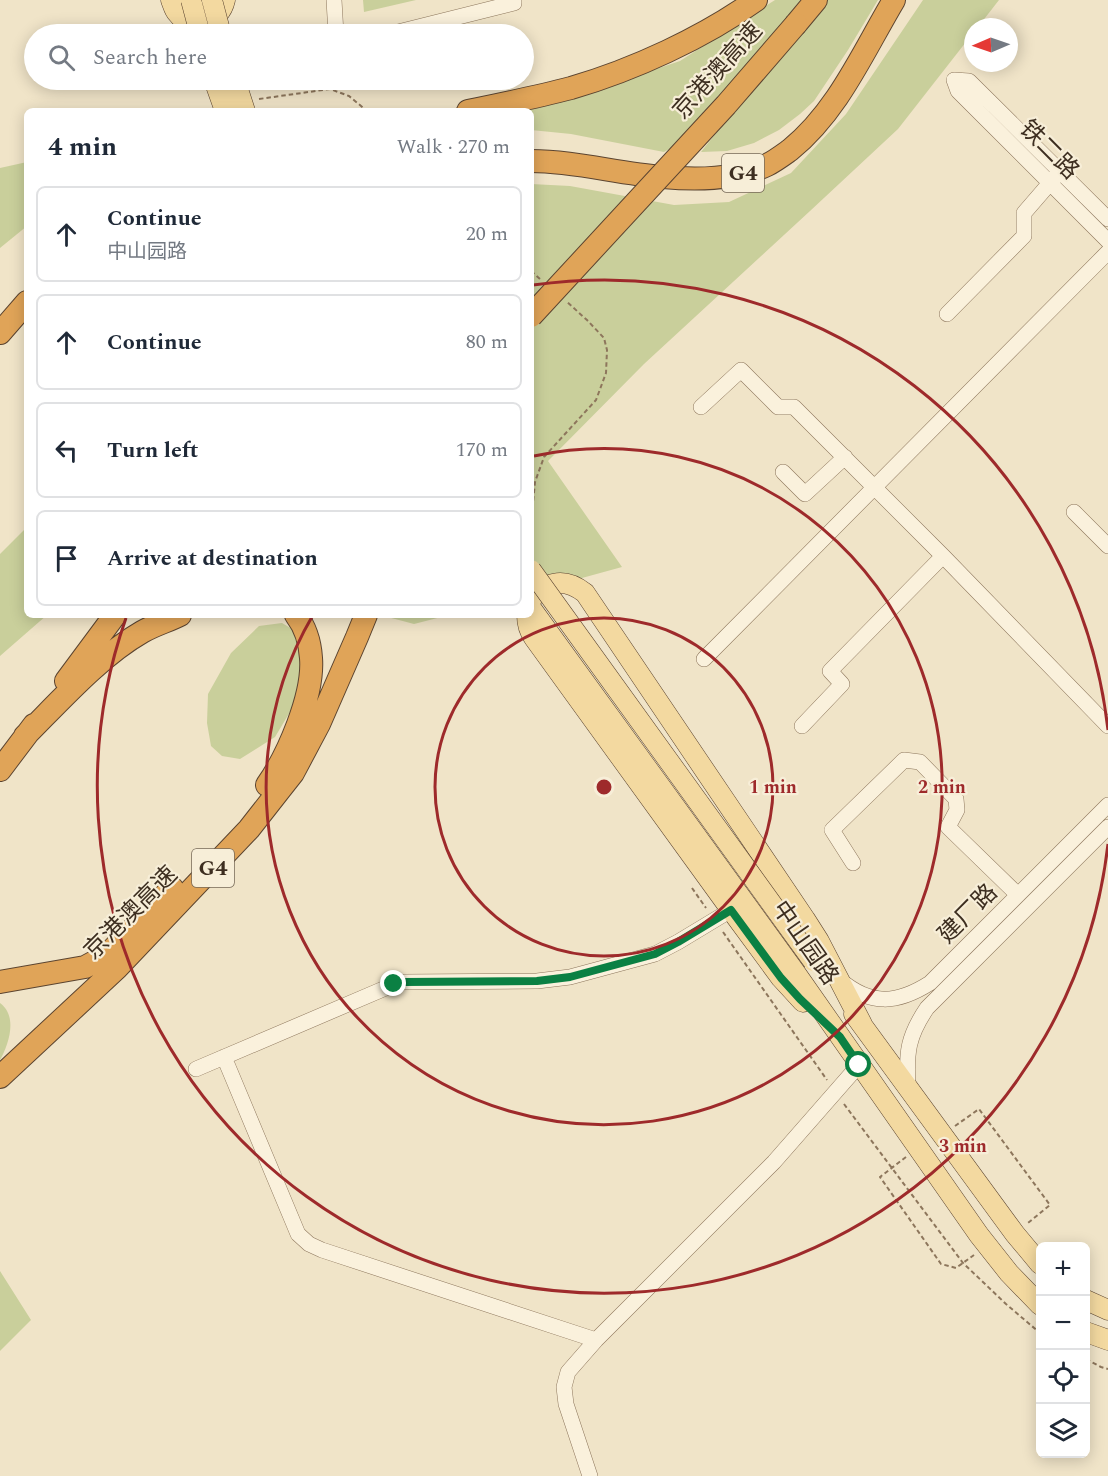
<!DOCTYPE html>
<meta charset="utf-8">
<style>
:root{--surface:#fff;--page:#f6f6f7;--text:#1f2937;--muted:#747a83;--line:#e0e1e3}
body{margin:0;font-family:Spectral,"Noto Sans SC",serif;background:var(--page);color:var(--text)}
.controls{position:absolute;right:18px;bottom:18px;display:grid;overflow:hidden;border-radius:9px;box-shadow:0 3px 15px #0003}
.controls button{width:54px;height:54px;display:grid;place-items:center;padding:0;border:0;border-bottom:2px solid var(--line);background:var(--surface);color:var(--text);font:30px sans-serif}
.compass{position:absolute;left:964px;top:18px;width:54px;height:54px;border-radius:50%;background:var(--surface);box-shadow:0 3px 15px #0003;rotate:268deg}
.stop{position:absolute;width:18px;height:18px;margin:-14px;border:4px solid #0b8043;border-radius:50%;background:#fff}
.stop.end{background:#0b8043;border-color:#fff;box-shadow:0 2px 6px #0008}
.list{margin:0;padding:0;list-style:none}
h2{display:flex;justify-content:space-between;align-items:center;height:78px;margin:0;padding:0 24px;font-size:26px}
h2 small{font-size:20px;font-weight:400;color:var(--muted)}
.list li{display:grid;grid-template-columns:39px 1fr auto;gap:18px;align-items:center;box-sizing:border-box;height:96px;margin:0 12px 12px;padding:0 12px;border:2px solid var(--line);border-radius:9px}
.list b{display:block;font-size:22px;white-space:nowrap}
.list p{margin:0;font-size:20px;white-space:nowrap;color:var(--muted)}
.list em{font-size:20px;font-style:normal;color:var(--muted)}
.icon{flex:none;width:33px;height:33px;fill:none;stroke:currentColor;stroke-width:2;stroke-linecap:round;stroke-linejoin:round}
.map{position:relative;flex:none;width:1108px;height:1476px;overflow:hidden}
.search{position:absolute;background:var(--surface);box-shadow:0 3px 15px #0003;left:24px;top:24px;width:510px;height:66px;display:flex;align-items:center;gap:15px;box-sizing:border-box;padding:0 21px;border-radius:33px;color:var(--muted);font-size:22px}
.panel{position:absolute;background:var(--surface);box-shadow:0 3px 15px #0003;left:24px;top:108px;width:510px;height:510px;border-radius:9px}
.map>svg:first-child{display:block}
.green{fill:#c9cf9b}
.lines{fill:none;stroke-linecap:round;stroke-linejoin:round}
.minor-casing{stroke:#8d765c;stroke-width:16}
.major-casing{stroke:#5b4430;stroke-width:21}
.highway-casing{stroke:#5b4430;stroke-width:24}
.path{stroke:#8d765c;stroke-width:2;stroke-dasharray:4.5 3;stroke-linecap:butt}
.minor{stroke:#faf1dc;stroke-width:15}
.major{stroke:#f3d9a0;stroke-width:20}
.highway{stroke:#e0a458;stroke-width:22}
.major-bridge-casing{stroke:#5b4430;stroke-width:21;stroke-linecap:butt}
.highway-bridge-casing{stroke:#5b4430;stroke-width:24;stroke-linecap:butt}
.major-bridge{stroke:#f3d9a0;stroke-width:20}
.highway-bridge{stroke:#e0a458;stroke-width:22}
.route{stroke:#0b8043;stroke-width:8}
.ring{fill:none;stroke:#9e2a2b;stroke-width:3}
.labels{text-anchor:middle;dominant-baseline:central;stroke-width:4.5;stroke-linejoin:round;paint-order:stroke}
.shield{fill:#f7eed8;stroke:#756857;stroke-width:1.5}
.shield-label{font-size:22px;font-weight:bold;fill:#3d2e20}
.street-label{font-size:24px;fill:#3d2e20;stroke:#f7eed8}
.centre{fill:#9e2a2b;stroke:#f7eed8;stroke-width:3}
.ring-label{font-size:18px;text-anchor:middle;font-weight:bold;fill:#9e2a2b;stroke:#f7eed8;stroke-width:4.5;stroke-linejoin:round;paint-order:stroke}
</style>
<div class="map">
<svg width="1108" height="1476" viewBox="0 0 1108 1476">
<rect width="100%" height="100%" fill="#f0e4c8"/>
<path class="green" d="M363 0H416L364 12Z
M775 0H806L678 144 664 152 571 134 531 130V111H516L548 105 680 61Z
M821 0H878L848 50 814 101 800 114 779 130 754 143 727 151 701 152Z
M923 0H999L978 27H973V33L898 129 810 211 644 364 548 461 622 567 531 592V184L570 186 674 205 729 202 791 173 846 114Z
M27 162V226L0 248V168Z
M27 527V615H47L0 656V554Z
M380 615H449L414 624Z
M282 623 294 630 304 659 299 697 275 737 240 759 222 756 211 746 207 723 208 694 231 653 259 626Z
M0 1003C18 1016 9 1044 0 1060Z
M0 1271 31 1320 0 1351Z"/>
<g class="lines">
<defs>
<path id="minor" d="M334 0 336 34
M390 34 514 3V0
M1108 219 969 81 954 80 958 91 1108 241
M947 314 1024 236V213L1056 176
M701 407 741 370 778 407H794L943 556 1108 726
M783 472 805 494 845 457
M1074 512 1108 546
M704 659 1108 252
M802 726 842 684 830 671 943 556
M853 863 832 830 904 760 920 762 956 799 957 810 948 827 1018 895
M840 980C871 1006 897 1004 930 983L1108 805
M224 1057 298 1234 309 1244 322 1250 596 1340 774 1162 859 1065
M196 1069 395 984 404 982 537 981 570 977 655 954 678 942 731 910
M908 1086C906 1052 908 1036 927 1008L1108 827
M590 1476 566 1404 564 1387 568 1372 596 1340"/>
<path id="major" d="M171 0C173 5 174 10 177 13 192 34 220 23 225 0
M532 598C548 580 566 578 585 593L805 919 819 941 862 1024
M531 608 795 972 979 1235 1009 1273 1040 1305
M527 615C527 624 529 631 534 638L731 910 781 978 803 1002
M854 1014 1015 1234 1040 1264
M1086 1300 1108 1310
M1086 1332 1108 1340"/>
<path id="highway" d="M796 24 816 0
M468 111C502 104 537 97 571 88 633 70 703 38 756 0
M531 161C576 161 619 174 663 177 696 180 736 180 767 165 775 161 783 155 790 150 838 111 863 52 894 0
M0 333 27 302
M66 681 115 615
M25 736C60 701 100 656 142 632 154 625 168 621 180 615
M0 770 34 725
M267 785C288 755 314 695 311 658 310 642 306 628 296 615
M112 950 172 888
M0 982 85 967 98 960 125 942
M0 1077 117 968 249 829 278 792 293 773 319 724 357 637 366 615"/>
</defs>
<use href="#minor" class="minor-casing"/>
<use href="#major" class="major-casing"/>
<use href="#highway" class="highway-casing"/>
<path class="path" d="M259 99 330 89 349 96 367 111
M531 271 540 279
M531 523 535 482 544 457 596 400 606 373 607 350 604 338 587 320 567 302
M692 888 706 908
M723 932 827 1080
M844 1104 963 1263 1006 1304 1040 1333
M955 1126 979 1109 1050 1205 1028 1223
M906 1157 880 1177 941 1264 956 1268 974 1255
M1086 1359 1101 1367 1108 1369"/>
<use href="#minor" class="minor"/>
<use href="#major" class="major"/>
<use href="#highway" class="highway"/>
<defs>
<path id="major-bridge" d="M191 0 200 34
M212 0 221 34
M214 80 225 111
M235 80 245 111
M531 570 813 961"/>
<path id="highway-bridge" d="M531 316 726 105 796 24"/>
</defs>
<use href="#major-bridge" class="major-bridge-casing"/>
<use href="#highway-bridge" class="highway-bridge-casing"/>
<use href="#major-bridge" class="major-bridge"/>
<use href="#highway-bridge" class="highway-bridge"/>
</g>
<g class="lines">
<path class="route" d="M394 984 404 982 537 981 570 977 655 954 678 942 731 910 781 978 800 999 840 1037 859 1065"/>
</g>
<g class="ring">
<circle cx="604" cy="787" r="169"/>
<path d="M534 456A338 338 0 1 1 313 615"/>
<path d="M1108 844A507 507 0 1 1 126 618M533 285A507 507 0 0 1 1108 730"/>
</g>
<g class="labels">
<g class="shield">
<rect x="722" y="154" width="42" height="38" rx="4.5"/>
<rect x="192" y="849" width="42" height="38" rx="4.5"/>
</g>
<g class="shield-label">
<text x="743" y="173">G4</text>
<text x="213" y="868">G4</text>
</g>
<g class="street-label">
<text transform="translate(718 71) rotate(-48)">京港澳高速</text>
<text transform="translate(1049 150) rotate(45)">铁二路</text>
<text transform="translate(131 913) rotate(-45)">京港澳高速</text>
<text transform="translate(968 914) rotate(-45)">建厂路</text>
<text transform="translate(805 943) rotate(55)">中山园路</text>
</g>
</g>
<circle cx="604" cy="787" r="9" class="centre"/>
<g class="ring-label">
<text x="773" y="793">1 min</text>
<text x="942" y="793">2 min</text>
<text x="963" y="1152">3 min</text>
</g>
</svg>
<div class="controls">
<button>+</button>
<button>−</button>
<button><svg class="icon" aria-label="locate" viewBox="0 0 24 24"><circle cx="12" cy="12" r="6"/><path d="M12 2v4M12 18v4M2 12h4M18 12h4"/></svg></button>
<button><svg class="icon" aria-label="layers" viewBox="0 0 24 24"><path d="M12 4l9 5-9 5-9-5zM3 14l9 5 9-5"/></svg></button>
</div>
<svg class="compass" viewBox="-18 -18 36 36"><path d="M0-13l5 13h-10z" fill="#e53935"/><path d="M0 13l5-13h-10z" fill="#747a83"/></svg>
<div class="stop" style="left:859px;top:1065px"></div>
<div class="stop end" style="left:394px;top:984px"></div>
<div class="search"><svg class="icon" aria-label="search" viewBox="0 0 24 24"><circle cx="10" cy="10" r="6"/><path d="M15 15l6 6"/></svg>Search here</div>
<section class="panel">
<h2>4 min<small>Walk · 270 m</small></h2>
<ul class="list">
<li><svg class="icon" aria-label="ahead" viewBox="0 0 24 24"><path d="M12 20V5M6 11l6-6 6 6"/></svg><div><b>Continue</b><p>中山园路</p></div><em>20 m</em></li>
<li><svg class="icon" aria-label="ahead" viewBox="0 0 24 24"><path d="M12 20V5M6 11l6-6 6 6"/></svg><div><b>Continue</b></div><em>80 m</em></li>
<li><svg class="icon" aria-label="left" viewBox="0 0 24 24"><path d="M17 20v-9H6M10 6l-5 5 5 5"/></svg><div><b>Turn left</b></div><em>170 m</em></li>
<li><svg class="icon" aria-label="arrive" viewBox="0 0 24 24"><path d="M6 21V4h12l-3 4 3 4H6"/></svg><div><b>Arrive at destination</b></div></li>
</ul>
</section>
</div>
